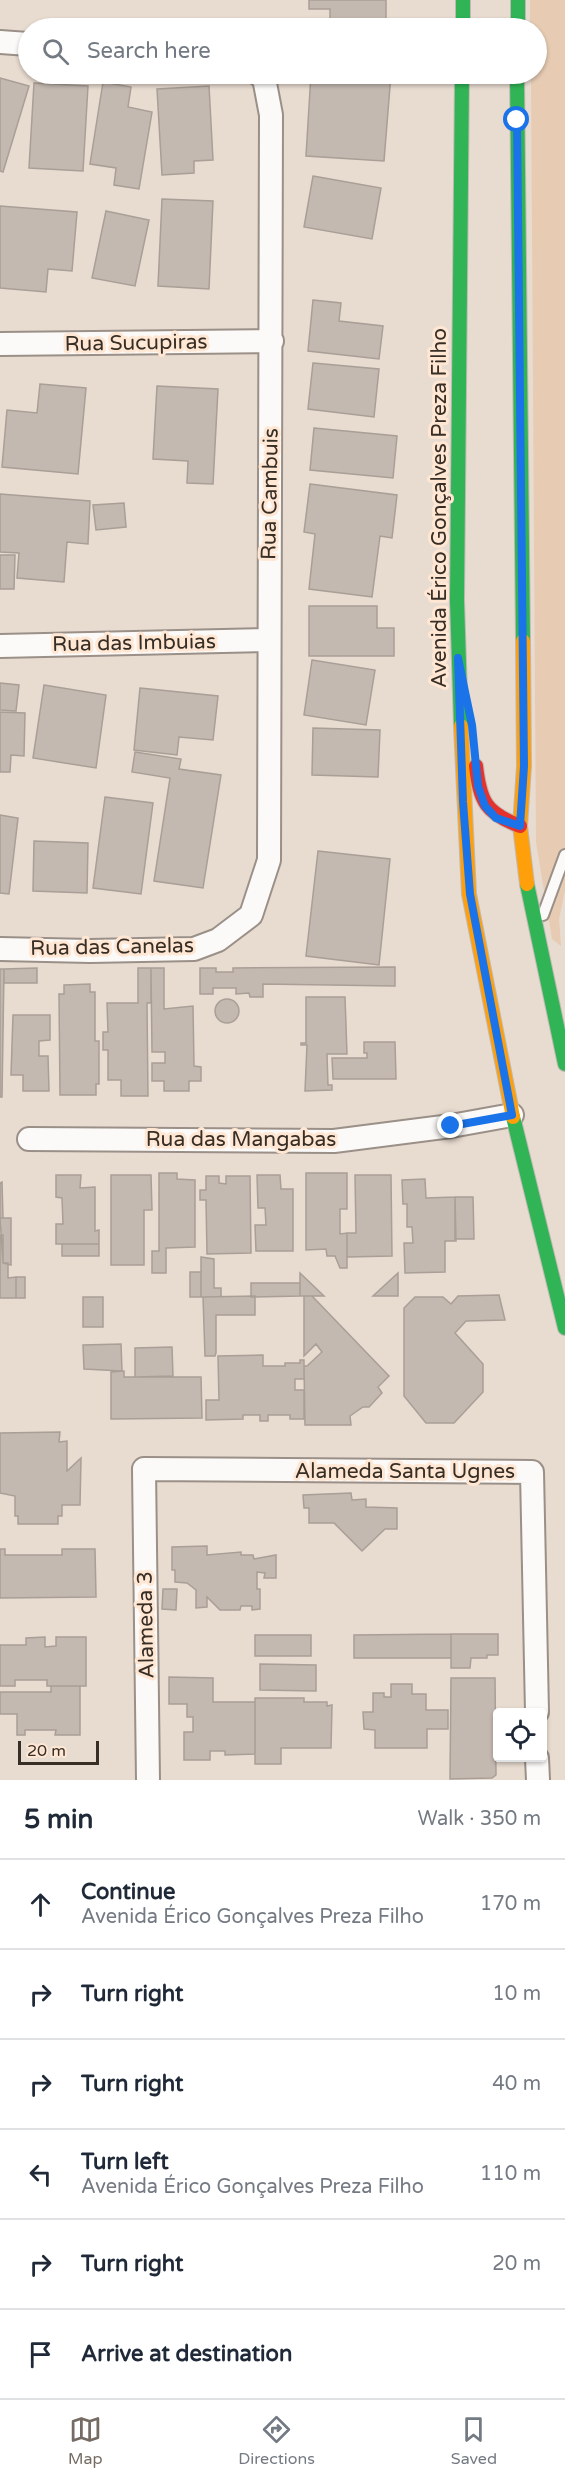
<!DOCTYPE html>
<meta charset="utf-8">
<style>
:root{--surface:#fff;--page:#f2f2f3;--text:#1f2937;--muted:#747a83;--line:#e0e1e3;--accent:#756b62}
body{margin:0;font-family:"Varela Round",sans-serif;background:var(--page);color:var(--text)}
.controls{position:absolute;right:18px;bottom:18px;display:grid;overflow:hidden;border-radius:6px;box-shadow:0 2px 4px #0004}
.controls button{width:54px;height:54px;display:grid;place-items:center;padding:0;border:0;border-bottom:2px solid var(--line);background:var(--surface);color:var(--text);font:30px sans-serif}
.scale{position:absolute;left:18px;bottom:15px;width:81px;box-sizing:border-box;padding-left:6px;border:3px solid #372e26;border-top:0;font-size:16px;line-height:21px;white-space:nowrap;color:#372e26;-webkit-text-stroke:4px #ffe7d3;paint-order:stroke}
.stop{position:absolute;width:18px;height:18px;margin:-14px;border:4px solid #1a73e8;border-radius:50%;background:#fff}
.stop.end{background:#1a73e8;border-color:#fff;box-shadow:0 2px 6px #0008}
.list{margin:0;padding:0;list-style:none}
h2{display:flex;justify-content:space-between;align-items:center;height:78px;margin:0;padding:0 24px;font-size:26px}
h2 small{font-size:20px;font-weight:400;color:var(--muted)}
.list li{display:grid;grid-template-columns:39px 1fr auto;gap:18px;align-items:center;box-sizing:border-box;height:90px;padding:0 24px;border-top:2px solid var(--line)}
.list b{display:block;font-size:22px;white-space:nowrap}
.list p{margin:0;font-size:20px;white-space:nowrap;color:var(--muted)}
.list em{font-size:20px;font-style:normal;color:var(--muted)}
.icon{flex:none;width:33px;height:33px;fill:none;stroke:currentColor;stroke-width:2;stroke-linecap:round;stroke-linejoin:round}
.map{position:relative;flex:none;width:565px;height:1780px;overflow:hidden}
.search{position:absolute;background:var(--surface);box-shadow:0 2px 4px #0004;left:18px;right:18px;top:18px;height:66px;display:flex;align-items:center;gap:15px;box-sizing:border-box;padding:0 21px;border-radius:33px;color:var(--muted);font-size:22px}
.sheet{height:618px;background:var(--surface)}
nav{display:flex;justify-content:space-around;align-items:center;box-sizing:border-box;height:84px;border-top:2px solid var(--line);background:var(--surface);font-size:16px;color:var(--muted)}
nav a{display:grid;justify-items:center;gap:3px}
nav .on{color:var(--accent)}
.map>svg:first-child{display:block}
.green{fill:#e7cbb3}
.building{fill:#c3b9b1;stroke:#a99f96;stroke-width:1.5}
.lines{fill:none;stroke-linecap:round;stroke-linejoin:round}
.lane-casing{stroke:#9a9088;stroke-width:14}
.street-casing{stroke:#9a9088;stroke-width:26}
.fast-casing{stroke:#c0b9b3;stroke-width:16}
.slow-casing{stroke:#c0b9b3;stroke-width:16}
.jam-casing{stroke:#c0b9b3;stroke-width:16}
.lane{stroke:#fcfaf8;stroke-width:10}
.street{stroke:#fcfaf8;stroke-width:22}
.fast{stroke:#30b455;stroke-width:14}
.slow{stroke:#ff9f0a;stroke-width:14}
.jam{stroke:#e5322d;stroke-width:14}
.route{stroke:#1a73e8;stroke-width:8}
.labels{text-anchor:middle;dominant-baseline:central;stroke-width:6;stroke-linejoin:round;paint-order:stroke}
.street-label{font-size:21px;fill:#372e26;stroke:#ffe7d3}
</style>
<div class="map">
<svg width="565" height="1780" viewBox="0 0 565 1780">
<rect width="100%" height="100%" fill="#e8dbd0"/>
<path class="green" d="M530 0H565V890L559 919 561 946 552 939 536 842 531 74H536V28H530Z"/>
<path class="building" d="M309 0H386V28H330V9H309Z
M311 74H391L384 161 306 156Z
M0 78 29 86 3 172 0 171Z
M103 82 131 87 128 107 152 112 139 189 114 185 116 168 90 164Z
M34 83 88 86 83 171 29 168Z
M209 86 213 160 194 161V173L162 175 157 89Z
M313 176 381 188 372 239 304 227Z
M162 199 213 201 209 289 158 286Z
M0 206 77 212 72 271 48 269 46 292 0 288Z
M106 211 149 220 135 286 92 278Z
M313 300 341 303 339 321 383 326 379 359 308 351Z
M313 363 379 369 374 417 308 409Z
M40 384 86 388 78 474 2 467 7 410 37 413Z
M157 386 218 389 213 484 187 483 188 461 153 459Z
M314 428 397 436 393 478 310 470Z
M310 484 397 495 392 538 380 536 372 597 309 589 315 534 304 532Z
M0 494 90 501 88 544 67 542 64 582 17 578 19 553 0 552Z
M124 503 126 527 96 530 93 505Z
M0 555H15L14 589H0Z
M309 606H377V628H394V656H309Z
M312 660 375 670 366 725 304 715Z
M0 683 19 685 16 711 0 710Z
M44 685 106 695 96 768 33 758Z
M140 688 218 696 213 740 179 737 177 755 134 750Z
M0 712 25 713 24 756 11 755 10 772H0Z
M313 728 380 730 378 777 312 775Z
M135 752 181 759 179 769 221 775 203 888 154 881 170 778 132 772Z
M105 797 153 803 141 894 93 888Z
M0 815 18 818 9 894 0 893Z
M34 841 88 843 87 893 33 891Z
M318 851 390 859 379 965 306 956Z
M395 967V986L263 984V997H250L249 993 236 994V988H213V994H200V968H216V972H233V968Z
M37 968V983H4V969Z
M138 968H151V1003H147L148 1096H121V1080H108V1050H103V1032H108L107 1003H138Z
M151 968H164V1009L193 1006 194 1066 201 1067V1081H189V1091H164V1081H152V1063H165V1052H152Z
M0 969H4L2 1097H0Z
M90 984V992H95V1041H99V1084H96V1095H60L59 994H64V985Z
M306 997H345L347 1054H327L328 1085H332V1090L305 1091 307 1045H301V1043H306Z
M215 1011a12 12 0 1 1 24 0a12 12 0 1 1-24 0Z
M13 1015H50V1040L39 1041V1056H48L49 1091H23V1075H11Z
M364 1042H395L396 1079H333L332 1058H367V1053H364Z
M159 1173H177V1179L195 1180V1247L166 1248V1273H152V1251H159Z
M306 1173H347V1209H340V1234L347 1233V1268H340L335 1256H327L326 1249 306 1250Z
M56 1175H81L80 1188 95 1187V1231L99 1230V1244H56V1224H63L62 1198 56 1197Z
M111 1175H151L152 1210H144V1265H111Z
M257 1175H280L281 1189H293V1251H256L255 1225H266L265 1208H258Z
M355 1175H391L392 1256 347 1257V1233H356Z
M206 1176H219V1183L226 1184V1176H250L251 1253 207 1254 206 1200H200V1190H206Z
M425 1179 426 1198 455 1197 456 1241H445V1272L405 1273 404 1243H413L412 1227H407V1204H403L402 1180Z
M2 1182 3 1218H0V1183Z
M455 1197H473L474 1239H455Z
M0 1218H11V1265L3 1263Z
M0 1235H3V1263H8V1278L16 1277V1298H0Z
M62 1244H99V1256H62Z
M201 1257 214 1259V1288H221V1297H201Z
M190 1272H201V1297H190Z
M300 1273 324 1296H300Z
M398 1273V1296H373Z
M16 1277H25V1298H16Z
M251 1283H300V1296L251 1297Z
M499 1295 505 1320 466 1321 455 1333 483 1364V1392L454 1423H426L404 1396V1308L415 1297H443L451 1304 458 1296Z
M255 1296V1315H216V1353L215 1356H205L203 1297Z
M304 1296H312L389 1376 378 1387 382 1393 369 1407H363L350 1416 351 1425H305L304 1366H307L322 1352 316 1344 304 1356Z
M83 1297H103V1327H83Z
M121 1344 122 1371 84 1369 83 1345Z
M172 1347 173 1376 135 1377V1348Z
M263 1355V1366H285V1363H300V1360H304V1379H295V1390H304V1419H290V1415H268V1421H260V1415H243V1419L206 1420V1400H219L218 1356Z
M124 1371V1377H201L202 1418 111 1419V1372Z
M60 1432 59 1442 67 1441V1471L81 1458 80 1505H62V1516H58V1524H18V1516H15V1496L0 1493V1433Z
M351 1493 352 1500 366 1499V1507L397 1508V1529H385L362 1551 334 1523H309V1508H304L303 1495Z
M207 1546V1555L241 1552V1555H253L254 1559 276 1555V1578H264L265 1573 257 1572V1589H260V1609L252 1610V1606H241L240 1610H220L207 1597V1607L196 1608V1590L187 1583 175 1582V1570H172V1547Z
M0 1549H5V1555H62V1549H95L96 1597 0 1598Z
M163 1589H177L176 1610 162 1609Z
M451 1634H498V1655H487V1658H471L470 1668H451Z
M451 1634V1658H354V1635Z
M255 1635H311V1656H255Z
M45 1637V1647L56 1646V1637H86V1686H47V1680H15V1686H0V1645H26V1638Z
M260 1664 316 1665V1691L260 1690Z
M169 1677 213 1678V1702H255V1754L225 1755V1751H210V1760H184V1732H193V1717H187V1704H169Z
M451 1678H495L496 1775 492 1778 450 1779Z
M391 1684H412V1694H426V1710H448V1729H427V1748H375V1730L364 1729 363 1712H373V1693H384V1697H391Z
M51 1686H80V1735H55L56 1730H25V1735H17V1714H0V1692H51Z
M255 1698H304V1702H327V1706L332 1705 331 1748H281V1764H255Z"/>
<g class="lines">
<defs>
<path id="lane" d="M543 915 565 855"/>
<path id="street" d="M0 42 28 44
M0 344 272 341
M0 646 268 640
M0 949 90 951 194 949 218 940 251 915 269 860 271 115 264 78 258 74
M29 1139 334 1141 451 1126 512 1115
M537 1758 538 1780
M148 1780 144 1469 532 1472 537 1712"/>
<path id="fast" d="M463 0V28
M518 0V28
M517 74 523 641
M461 726 457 600 462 74
M527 884 565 1064
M513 1117 565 1328"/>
<path id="slow" d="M523 641 524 766 520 826 527 884
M461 726 469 894 513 1117"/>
<path id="jam" d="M476 766C480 802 486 813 520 826"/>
</defs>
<use href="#lane" class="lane-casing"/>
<use href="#street" class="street-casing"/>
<use href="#fast" class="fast-casing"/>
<use href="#slow" class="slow-casing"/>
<use href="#jam" class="jam-casing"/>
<use href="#lane" class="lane"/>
<use href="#street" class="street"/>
<use href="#fast" class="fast"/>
<use href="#slow" class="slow"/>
<use href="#jam" class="jam"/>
</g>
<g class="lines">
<path class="route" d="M451 1126 512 1115 470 894 463 802 458 658 472 725 478 786 485 806 496 818 520 826 524 766 517 120"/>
</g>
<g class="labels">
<g class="street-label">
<text transform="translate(136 343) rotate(-1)">Rua Sucupiras</text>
<text transform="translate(270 494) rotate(-89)">Rua Cambuis</text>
<text transform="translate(439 508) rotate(-90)">Avenida Érico Gonçalves Preza Filho</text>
<text transform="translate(134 643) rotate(-1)">Rua das Imbuias</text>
<text transform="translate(112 947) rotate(-1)">Rua das Canelas</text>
<text x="241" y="1139">Rua das Mangabas</text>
<text x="405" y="1471">Alameda Santa Ugnes</text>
<text transform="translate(146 1625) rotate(-91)">Alameda 3</text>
</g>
</g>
</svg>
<div class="controls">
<button><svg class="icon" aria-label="locate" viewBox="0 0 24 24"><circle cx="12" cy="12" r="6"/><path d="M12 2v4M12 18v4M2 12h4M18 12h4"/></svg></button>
</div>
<div class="scale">20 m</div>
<div class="stop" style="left:517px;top:120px"></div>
<div class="stop end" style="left:451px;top:1126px"></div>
<div class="search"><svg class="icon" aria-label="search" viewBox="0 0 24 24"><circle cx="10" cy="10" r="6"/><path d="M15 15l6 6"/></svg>Search here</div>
</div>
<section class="sheet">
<h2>5 min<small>Walk · 350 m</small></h2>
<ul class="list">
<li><svg class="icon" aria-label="ahead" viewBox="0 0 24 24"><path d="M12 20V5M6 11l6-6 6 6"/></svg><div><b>Continue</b><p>Avenida Érico Gonçalves Preza Filho</p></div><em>170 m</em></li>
<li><svg class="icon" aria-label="right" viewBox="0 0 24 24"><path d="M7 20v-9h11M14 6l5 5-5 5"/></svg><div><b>Turn right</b></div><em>10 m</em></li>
<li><svg class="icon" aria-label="right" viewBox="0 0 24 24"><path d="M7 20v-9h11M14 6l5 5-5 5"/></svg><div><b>Turn right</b></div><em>40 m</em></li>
<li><svg class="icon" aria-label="left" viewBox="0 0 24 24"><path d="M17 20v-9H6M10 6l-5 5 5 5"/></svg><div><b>Turn left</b><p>Avenida Érico Gonçalves Preza Filho</p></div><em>110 m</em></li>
<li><svg class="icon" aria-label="right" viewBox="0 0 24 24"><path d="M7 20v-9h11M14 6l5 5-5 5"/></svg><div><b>Turn right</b></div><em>20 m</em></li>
<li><svg class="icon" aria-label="arrive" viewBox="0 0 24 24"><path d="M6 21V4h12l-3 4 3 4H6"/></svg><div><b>Arrive at destination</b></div></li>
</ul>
</section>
<nav>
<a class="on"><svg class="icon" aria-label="map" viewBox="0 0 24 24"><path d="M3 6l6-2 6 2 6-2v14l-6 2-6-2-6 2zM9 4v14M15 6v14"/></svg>Map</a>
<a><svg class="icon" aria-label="directions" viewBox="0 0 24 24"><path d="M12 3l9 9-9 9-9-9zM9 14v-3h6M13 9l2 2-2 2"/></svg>Directions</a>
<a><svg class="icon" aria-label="saved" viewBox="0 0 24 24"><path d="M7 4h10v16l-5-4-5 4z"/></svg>Saved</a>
</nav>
